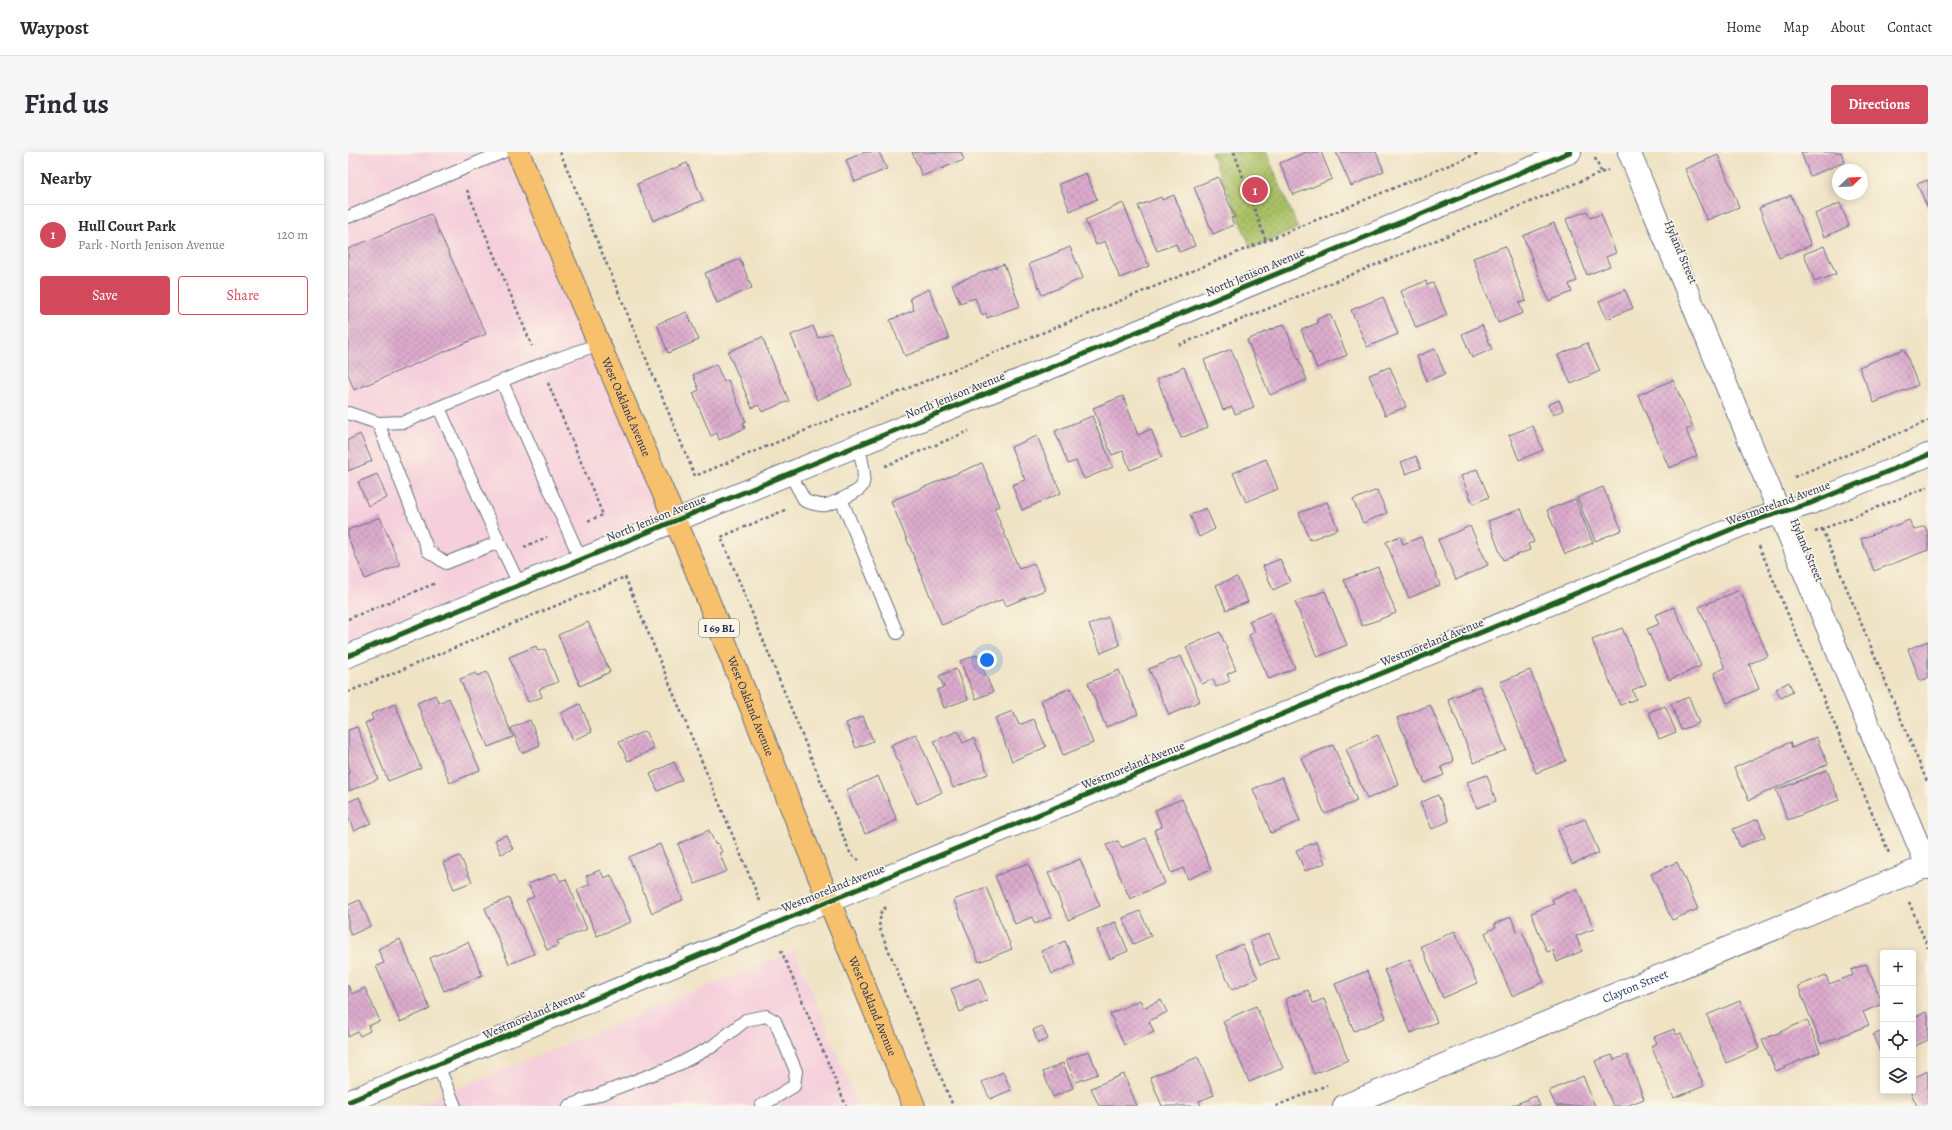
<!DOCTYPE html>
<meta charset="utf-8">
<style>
:root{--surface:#fff;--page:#f7f7f7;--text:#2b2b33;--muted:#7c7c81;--line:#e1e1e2;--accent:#d1495b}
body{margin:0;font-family:Alegreya,serif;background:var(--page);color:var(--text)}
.controls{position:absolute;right:12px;bottom:12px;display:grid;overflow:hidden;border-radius:4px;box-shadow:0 2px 10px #0003}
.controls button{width:36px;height:36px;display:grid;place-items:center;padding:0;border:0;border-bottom:1px solid var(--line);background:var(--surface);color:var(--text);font:20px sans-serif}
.compass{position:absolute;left:1484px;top:12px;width:36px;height:36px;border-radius:50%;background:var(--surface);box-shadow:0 2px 10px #0003;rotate:67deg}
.you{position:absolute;left:639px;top:508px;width:14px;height:14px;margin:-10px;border:3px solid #fff;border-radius:50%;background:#1a73e8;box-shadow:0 0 0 6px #1a73e833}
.badge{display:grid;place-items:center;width:26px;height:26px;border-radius:50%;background:var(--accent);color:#fff;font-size:13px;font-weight:700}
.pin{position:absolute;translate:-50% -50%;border:2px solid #fff;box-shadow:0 1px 4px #0006}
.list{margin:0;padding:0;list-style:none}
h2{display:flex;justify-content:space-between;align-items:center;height:52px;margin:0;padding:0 16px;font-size:17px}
h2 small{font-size:13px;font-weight:400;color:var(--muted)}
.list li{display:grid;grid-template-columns:26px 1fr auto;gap:12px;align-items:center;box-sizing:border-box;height:60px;padding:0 16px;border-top:1px solid var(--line)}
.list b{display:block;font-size:15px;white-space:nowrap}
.list p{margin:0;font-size:13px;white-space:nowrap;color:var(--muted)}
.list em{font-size:13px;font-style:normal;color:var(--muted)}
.actions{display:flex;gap:8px;padding:12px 16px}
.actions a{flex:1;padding:9px 0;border:1px solid var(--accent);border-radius:4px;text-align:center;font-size:14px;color:var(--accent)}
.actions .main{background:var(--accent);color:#fff}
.icon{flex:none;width:22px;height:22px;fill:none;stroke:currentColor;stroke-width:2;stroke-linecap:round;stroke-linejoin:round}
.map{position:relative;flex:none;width:1580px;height:954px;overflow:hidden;border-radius:4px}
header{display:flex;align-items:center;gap:24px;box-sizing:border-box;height:56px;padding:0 20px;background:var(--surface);border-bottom:1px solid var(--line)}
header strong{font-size:19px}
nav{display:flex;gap:22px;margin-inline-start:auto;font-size:14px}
.intro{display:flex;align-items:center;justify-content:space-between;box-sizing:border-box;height:96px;padding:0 24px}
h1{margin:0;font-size:28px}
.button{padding:10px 18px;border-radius:4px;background:var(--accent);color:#fff;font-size:14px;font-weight:700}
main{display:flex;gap:24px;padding:0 24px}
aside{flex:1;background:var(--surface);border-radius:4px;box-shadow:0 2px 10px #0003}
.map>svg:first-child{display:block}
.built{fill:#f5cfdb}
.park{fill:url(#park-dots);stroke:#627761}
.building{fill:url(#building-cross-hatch)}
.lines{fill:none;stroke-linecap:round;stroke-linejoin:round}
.lane-casing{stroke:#656e82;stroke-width:14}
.street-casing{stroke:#656e82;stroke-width:24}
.primary-casing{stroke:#656e82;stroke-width:24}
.path{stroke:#656e82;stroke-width:2.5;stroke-dasharray:3 3;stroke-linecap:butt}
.lane{stroke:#fff;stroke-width:12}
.street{stroke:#fff;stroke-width:22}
.primary{stroke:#f7c06c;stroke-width:22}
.cycleway-casing{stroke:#fcf5e5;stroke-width:8}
.cycleway{stroke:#1b5e20;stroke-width:5}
.labels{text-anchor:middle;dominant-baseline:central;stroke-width:3.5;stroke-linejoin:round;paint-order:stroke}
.shield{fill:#fcf5e5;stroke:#5e6a86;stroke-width:1}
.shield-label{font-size:11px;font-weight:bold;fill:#1b2f5e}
.street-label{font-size:12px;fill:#1b2f5e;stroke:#fcf5e5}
</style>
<header>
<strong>Waypost</strong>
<nav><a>Home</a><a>Map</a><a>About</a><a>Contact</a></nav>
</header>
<div class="intro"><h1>Find us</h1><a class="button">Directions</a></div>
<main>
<aside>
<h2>Nearby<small></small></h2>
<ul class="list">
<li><span class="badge">1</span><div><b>Hull Court Park</b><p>Park · North Jenison Avenue</p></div><em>120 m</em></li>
</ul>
<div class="actions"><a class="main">Save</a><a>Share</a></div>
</aside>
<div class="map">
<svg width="1580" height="954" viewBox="0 0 1580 954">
<defs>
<pattern id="park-dots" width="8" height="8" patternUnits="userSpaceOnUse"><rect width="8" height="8" fill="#a9bf64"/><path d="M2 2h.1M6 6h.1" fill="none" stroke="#899c56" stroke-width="1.8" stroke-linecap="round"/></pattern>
<pattern id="building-cross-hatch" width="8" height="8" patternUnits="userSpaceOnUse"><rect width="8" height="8" fill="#dcabcc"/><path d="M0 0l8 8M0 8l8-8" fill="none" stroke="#bc93b2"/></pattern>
</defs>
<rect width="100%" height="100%" fill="#fcf5e5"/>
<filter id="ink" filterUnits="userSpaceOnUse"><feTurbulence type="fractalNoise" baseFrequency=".025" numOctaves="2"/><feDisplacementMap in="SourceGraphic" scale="8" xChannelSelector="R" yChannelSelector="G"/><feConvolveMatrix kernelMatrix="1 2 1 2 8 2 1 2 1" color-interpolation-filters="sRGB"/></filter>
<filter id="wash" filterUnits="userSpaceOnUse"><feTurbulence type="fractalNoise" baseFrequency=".012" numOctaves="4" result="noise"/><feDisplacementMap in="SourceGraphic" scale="16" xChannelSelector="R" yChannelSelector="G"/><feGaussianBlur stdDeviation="0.9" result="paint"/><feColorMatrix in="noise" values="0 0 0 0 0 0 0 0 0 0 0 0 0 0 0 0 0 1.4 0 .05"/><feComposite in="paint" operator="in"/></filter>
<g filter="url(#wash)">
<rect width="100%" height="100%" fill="#efe3c4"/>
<path class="built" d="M0 0H170L327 370 0 504Z
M447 798 511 954H67Z"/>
<path class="park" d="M863 0H918L950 76 903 96Z"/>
<g id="blocks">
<path class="building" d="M517 0H531L539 17 507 30 498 8Z
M564 0H613L616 8 574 24Z
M958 0H973L984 27 945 43 932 11Z
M988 0H1028L1036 19 1003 34Z
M1453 0H1493L1497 10 1462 24Z
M1370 3 1391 55 1359 68 1337 17Z
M339 11 355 48 305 69 289 32Z
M738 21 749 47 722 59 711 32Z
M870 25 887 65 883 66 886 73 865 82 846 35Z
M1580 28V56L1569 32Z
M826 43 847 94 831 100 828 92 809 99 790 54 813 45 814 48Z
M1443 43 1463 93 1431 106 1411 56Z
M775 51 801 114 772 126 757 89 748 93 737 68Z
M1492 51 1501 74 1476 85 1467 62Z
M1239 59 1242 66 1253 62 1268 101 1258 105 1262 114 1239 123 1218 67Z
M83 62 138 182 6 238 0 222V97Z
M1206 71 1229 129 1221 132 1224 140 1201 149 1175 84Z
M1157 94 1178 149 1171 151 1175 161 1150 171 1125 106Z
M1476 94 1488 122 1467 130 1456 102Z
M722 95 735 126 694 143 681 112Z
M392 107 404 136 369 151 357 121Z
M656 112 672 154 639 166 638 161 634 163 627 146 612 151 604 132Z
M1078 129 1079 133 1085 131 1099 163 1068 176 1053 139Z
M581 137 601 187 557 204 542 168 566 158 562 146Z
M1277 138 1285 156 1259 167 1251 149Z
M1035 145 1050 182 1019 195 1003 158Z
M339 160 351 188 320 201 309 172Z
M982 162 999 203 969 216 953 178 970 171 969 167Z
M936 172 959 228 922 243 899 188Z
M1134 173 1144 197 1124 206 1114 182Z
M465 174 470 186 483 181 504 233 469 248 443 183Z
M414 185 441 249 414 260 411 253 404 256 380 200Z
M1239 191 1252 219 1223 232 1210 203Z
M883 197 906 255 887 262 884 255 875 258 856 208Z
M1087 197 1097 222 1079 229 1069 204Z
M1556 197 1570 233 1526 251 1511 215Z
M368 212 376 230 380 228 398 270 395 271 397 276 371 288 369 281 363 284 345 241 351 238 345 223Z
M836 215 860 275 833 286 809 227Z
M1042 215 1058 255 1037 263 1021 223Z
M1325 228 1345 275 1338 278 1349 304 1321 316 1290 243Z
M775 244 790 283 803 277 814 305 782 318 775 299 764 303 745 256Z
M1211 248 1215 258 1205 263 1200 253Z
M744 264 765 315 736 327 728 309 720 312 707 279Z
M1185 274 1195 298 1171 308 1161 283Z
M12 282 24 309 0 319V288Z
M689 284 713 341 674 358 664 333 677 328 663 295Z
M1068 304 1073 316 1058 322 1053 310Z
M918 307 930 337 898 350 885 321Z
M634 311 652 354 646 356 671 417 686 411 697 438 658 454 655 447 594 473 543 349Z
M1129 317 1141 345 1125 352 1113 324Z
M29 322 39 346 20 354 10 330Z
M1255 335 1274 378 1247 389 1229 346Z
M1029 338 1039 361 1015 371 1005 348Z
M1227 347 1245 391 1217 402 1199 358Z
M979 350 990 377 962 388 951 361Z
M858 356 867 377 851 385 842 363Z
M1173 357 1186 390 1180 392 1182 398 1155 408 1140 369Z
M32 365 52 413 17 427 0 385V378Z
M1561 368 1566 378 1577 374 1580 381V398L1526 419 1513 387Z
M1122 374 1140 413 1108 428 1090 388Z
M1052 384 1055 392 1073 385 1092 433 1061 446 1038 390Z
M932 407 942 430 925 438 915 414Z
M1030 415 1048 461 1014 474 996 428Z
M889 425 900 450 878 458 868 433Z
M1392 438 1420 504 1401 512 1411 537 1379 551 1366 521 1377 516 1351 455Z
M977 439 999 493 969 505 947 450Z
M1326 455 1353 514 1321 528 1299 477 1311 472 1307 463Z
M923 460 947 516 921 527 901 483 907 480 901 469Z
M760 465 772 493 753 501 741 473Z
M240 470 262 520 232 534 210 483Z
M1274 476 1298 532 1284 538 1288 547 1272 553 1244 488Z
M872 480 888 518 879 522 882 529 868 535 865 527 854 532 838 495Z
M1580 489V526L1572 529 1560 497Z
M188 494 190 499 197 497 210 530 191 537 194 545 180 550 161 505Z
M629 503 645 540 628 547 612 509Z
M833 504 852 549 821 563 801 517Z
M608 517 620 547 596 556 589 538 596 535 591 524Z
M771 518 790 562 758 575 740 531Z
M1182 518 1218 609 1188 621 1152 530Z
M139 520 165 585 140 595 112 527 128 521 129 524Z
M1441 530 1445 540 1433 546 1428 537Z
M1132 534 1158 598 1126 611 1100 547Z
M723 536 745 591 715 603 693 548Z
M87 543 91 551 101 546 132 618 102 631 69 551Z
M1341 545 1351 571 1333 578 1323 552Z
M47 552 73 616 40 629 17 571 25 568 23 562Z
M232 552 244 580 225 588 213 561Z
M1082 553 1106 609 1093 615 1096 623 1077 631 1049 566Z
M1317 554 1328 580 1311 587 1301 560Z
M665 559 671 573 686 567 698 595 664 609 647 566Z
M515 564 525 589 508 596 498 571Z
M182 568 192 593 174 601 163 576Z
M9 575 30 627 1 639 0 578Z
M297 579 306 597 280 609 271 590Z
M610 579 615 591 626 586 640 622 605 636 586 589Z
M568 582 594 640 569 652 543 593Z
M1030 583 1051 633 1019 647 998 597Z
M1468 585 1480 612 1401 648 1386 616 1442 590 1444 596Z
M985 593 1009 649 977 662 953 606Z
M326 610 334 628 310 639 302 622Z
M1479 618 1491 648 1440 668 1428 638Z
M1139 623 1148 649 1129 656 1119 630Z
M530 624 549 668 517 682 498 638Z
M934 625 952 669 923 681 905 637Z
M1090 643 1101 669 1084 677 1072 651Z
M11 645 23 671 6 679 0 665V650Z
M834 647 863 717 840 727 835 716 823 721 806 678 814 675 807 658Z
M1237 667 1251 701 1224 712 1210 678Z
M1410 667 1417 685 1392 695 1385 677Z
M361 678 367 692 370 691 374 700 371 701 379 719 347 732 330 692Z
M158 683 165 697 153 702 147 688Z
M798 686 817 731 782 747 758 693 770 689 773 696Z
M968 690 977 711 957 719 948 698Z
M312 692 335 748 304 761 281 705Z
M112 704 124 730 106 737 95 711Z
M732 707 752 754 720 768 700 721Z
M1329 710 1350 757 1324 768 1303 722Z
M680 711 703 765 687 772 684 765 667 772 647 724Z
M252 718 256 726 263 723 283 770 249 784 229 738 242 732 238 724Z
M208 721 212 729 218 727 239 777 209 789 211 793 199 798 178 748 186 745 180 732Z
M638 735 664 797 631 810 606 748Z
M1229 737 1246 777 1228 784 1234 799 1209 810 1205 798 1199 800 1183 761 1206 752 1204 747Z
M161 746 186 802 161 812 137 756Z
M12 748 23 774 3 783 0 776V753Z
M792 759 803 784 785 792 775 766Z
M1163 765 1169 780 1174 779 1196 830 1164 844 1137 781 1148 775 1146 772Z
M768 770 780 799 762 807 749 778Z
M1107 779 1129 831 1095 846 1073 794Z
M921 782 931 805 912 813 902 789Z
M52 787 82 857 52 870 28 814 36 811 30 797Z
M717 789 727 812 704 822 693 799Z
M120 790 134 823 96 839 82 806Z
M894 792 910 826 884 838 868 804Z
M1062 807 1089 870 1063 881 1036 818Z
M1518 812 1535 852 1515 860 1521 873 1473 892 1450 834 1478 823 1481 832 1505 823 1503 818Z
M1019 819 1038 866 1006 879 987 832Z
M631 826 640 848 612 860 603 837Z
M0 833 4 842 17 836 32 869 20 874 22 879 12 884 10 880 0 885Z
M960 838 965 851 976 847 1000 908 966 922 937 847Z
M792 848 795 856 813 848 819 860 801 869 806 880 776 893 762 862Z
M1392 849 1411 897 1378 911 1359 863Z
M908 854 935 916 901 930 875 869Z
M1578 860 1580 865V888L1565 895V866Z
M1459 868 1472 900 1428 919 1414 888Z
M694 874 700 887 690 891 685 878Z
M1326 877 1328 883 1333 881 1356 934 1326 946 1303 894 1309 891 1306 885Z
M1535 879V907L1525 883Z
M741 899 750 922 728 930 718 908Z
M1264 903 1266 908 1279 903 1296 947 1278 954H1265L1247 909Z
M850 905 866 943 851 949 853 954H814L802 925Z
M715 911 725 936 705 945 695 920Z
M1580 919V954H1569L1562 939H1565V926Z
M655 920 663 938 642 947 634 930Z
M776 922 789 954H751L743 936Z
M1235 924 1247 954H1208L1201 939Z
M1188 944 1192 954H1163Z"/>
</g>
</g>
<g filter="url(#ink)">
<use href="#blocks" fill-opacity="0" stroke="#656e82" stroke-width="1"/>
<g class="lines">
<defs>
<path id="lane" d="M0 65 155 0
M154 230 233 408
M91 256 151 390 172 434
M0 261 30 271 56 270 192 213 251 192
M30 271 80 399 98 411 151 390
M442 322 457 349C463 351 471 354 478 353 486 351 511 340 514 334 519 323 513 305 510 294
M493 347 549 481
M90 914 107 954
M221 954 331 912 365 894 398 868 418 864 427 869 448 919 446 934 413 954"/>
<g id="street">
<path d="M1281 0 1580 716"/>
<path d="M0 504 486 303 714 211 1222 0"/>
<path d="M0 950 481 749 1401 370 1463 351 1580 303"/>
<path id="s1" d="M996 954 1579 714"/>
</g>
<g id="primary">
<path id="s2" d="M170 0 251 192 340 398 481 749 566 954"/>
</g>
</defs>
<use href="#lane" class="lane-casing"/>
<use href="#street" class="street-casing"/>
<use href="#primary" class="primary-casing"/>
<path class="path" d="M212 0 347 324 1133 0
M886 0 918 89
M1247 6 1253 20
M119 38 184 194
M831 193 1260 18
M200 231 255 363 239 369
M537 314 621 279
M1446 325 1580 269
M437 358 373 385 503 703 511 708
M1474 377 1580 632
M1467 380 1580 335
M1411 394 1541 701
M176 395 199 385
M0 467 88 431
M0 540 277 425 412 749
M1561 750 1580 796
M538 755 533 760 531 775 605 954
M433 798 498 954
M928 954 979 933"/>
<use href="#lane" class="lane"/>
<use href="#street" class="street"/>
<use href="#primary" class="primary"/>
<defs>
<path id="cycleway" d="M0 504 486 303 714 211 1222 0
M0 950 481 749 1401 370 1463 351 1580 303"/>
</defs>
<use href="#cycleway" class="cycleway-casing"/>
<use href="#cycleway" class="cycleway"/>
</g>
</g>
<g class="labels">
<rect class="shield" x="351" y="467" width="40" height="18" rx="3"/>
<g class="shield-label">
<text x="371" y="476">I 69 BL</text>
</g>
<g class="street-label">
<text transform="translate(1333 100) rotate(67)">Hyland Street</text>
<text transform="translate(907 120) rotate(-23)">North Jenison Avenue</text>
<text transform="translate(607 243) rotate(-22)">North Jenison Avenue</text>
<text stroke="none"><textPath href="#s2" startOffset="277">West Oakland Avenue</textPath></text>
<text transform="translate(1430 351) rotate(-20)">Westmoreland Avenue</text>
<text transform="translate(308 366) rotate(-22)">North Jenison Avenue</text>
<text transform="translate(1459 398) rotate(67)">Hyland Street</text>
<text transform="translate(1084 490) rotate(-22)">Westmoreland Avenue</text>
<text stroke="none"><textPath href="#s2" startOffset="601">West Oakland Avenue</textPath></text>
<text transform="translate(785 613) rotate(-22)">Westmoreland Avenue</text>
<text transform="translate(485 736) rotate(-22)">Westmoreland Avenue</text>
<text stroke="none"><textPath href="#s1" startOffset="315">Clayton Street</textPath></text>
<text stroke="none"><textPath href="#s2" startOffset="925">West Oakland Avenue</textPath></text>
<text transform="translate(186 862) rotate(-23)">Westmoreland Avenue</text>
</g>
</g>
</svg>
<div class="controls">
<button>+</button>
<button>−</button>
<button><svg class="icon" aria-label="locate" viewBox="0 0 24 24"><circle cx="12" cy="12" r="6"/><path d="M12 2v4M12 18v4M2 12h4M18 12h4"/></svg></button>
<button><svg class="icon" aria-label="layers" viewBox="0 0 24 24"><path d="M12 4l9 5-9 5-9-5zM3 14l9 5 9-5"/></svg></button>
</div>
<svg class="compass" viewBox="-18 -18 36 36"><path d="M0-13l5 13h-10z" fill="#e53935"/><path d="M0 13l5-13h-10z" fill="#7c7c81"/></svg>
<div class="you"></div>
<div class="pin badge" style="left:907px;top:38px">1</div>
</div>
</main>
